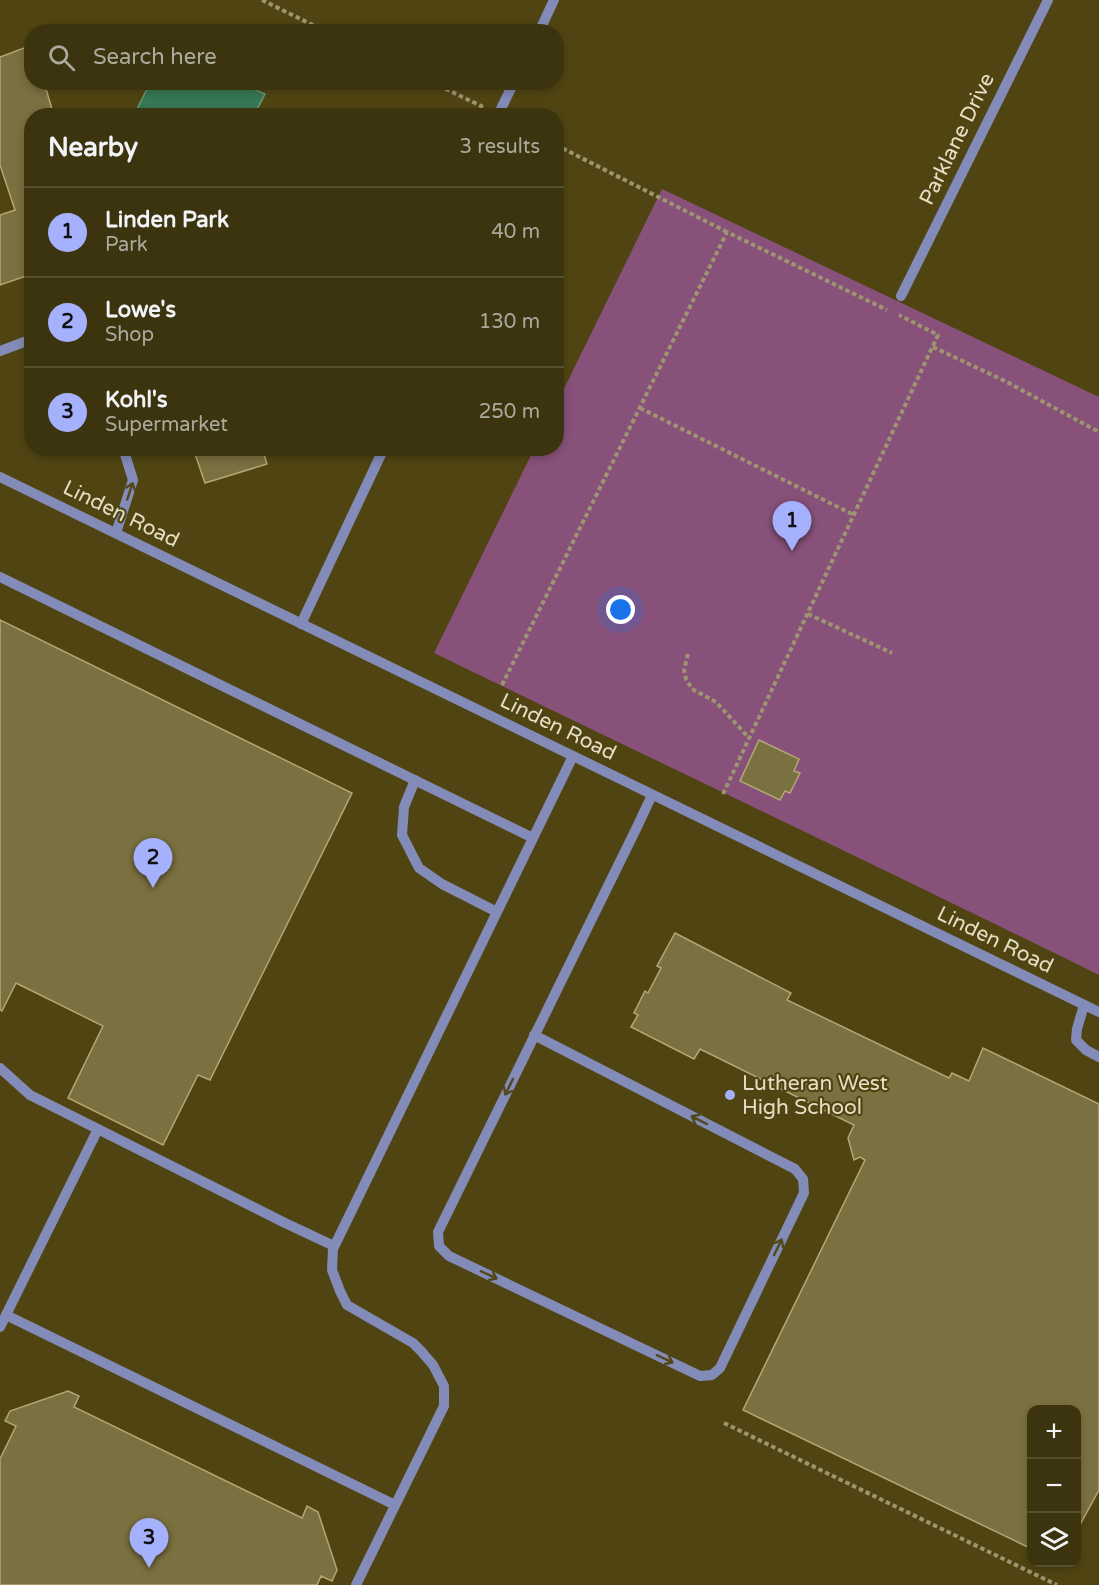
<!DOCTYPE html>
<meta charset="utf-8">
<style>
:root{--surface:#3c340e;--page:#473f1c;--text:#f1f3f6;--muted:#acaa9e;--line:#554f2e;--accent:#a5b1fc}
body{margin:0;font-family:"Varela Round",sans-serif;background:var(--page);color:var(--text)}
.controls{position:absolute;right:18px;bottom:18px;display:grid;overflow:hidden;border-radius:12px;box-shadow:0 3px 9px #0003}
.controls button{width:54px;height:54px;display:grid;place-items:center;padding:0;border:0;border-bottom:2px solid var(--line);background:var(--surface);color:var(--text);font:30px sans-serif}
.you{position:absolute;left:621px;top:610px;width:21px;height:21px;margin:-15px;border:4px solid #fff;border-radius:50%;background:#1a73e8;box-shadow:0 0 0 9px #1a73e833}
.badge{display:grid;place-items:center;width:39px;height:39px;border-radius:50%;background:var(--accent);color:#111;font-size:20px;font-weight:700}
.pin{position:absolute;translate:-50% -50px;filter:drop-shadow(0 2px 3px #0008)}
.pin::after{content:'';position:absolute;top:32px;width:21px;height:18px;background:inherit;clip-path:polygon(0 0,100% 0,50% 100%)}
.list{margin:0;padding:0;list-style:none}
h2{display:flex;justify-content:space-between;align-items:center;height:78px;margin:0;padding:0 24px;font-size:26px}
h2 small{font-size:20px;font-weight:400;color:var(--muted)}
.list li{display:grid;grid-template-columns:39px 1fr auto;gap:18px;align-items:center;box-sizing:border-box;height:90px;padding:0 24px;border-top:2px solid var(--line)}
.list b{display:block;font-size:22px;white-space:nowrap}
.list p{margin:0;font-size:20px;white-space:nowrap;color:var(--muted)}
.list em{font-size:20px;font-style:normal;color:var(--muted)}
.icon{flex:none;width:33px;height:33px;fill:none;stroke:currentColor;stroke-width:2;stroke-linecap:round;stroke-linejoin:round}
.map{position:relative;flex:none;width:1099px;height:1585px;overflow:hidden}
.search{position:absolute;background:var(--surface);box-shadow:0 3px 9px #0003;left:24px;top:24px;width:540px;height:66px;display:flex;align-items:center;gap:15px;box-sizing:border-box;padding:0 21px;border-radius:24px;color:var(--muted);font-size:22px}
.panel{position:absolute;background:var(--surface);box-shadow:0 3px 9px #0003;left:24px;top:108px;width:540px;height:348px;border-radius:24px}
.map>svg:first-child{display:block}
.green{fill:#87517a}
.water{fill:#367954;stroke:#6a9876;stroke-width:1.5}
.building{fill:#7b703f;stroke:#b3a775;stroke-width:1.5}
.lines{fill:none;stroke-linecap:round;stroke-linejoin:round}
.path{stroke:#9d956f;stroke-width:4;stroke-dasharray:4.5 3;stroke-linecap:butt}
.minor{stroke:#838bb8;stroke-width:10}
.oneway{stroke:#53481a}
.poi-dot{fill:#a5b1fc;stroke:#504512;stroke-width:2}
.labels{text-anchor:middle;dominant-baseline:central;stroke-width:4.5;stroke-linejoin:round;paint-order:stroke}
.street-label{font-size:21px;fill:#e4dfc5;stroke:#504512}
.poi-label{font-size:21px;fill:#e4dfc5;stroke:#504512;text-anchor:start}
</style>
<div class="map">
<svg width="1099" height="1585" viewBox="0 0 1099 1585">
<rect width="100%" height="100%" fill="#504512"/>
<path class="green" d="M662 189 1099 397V975C878 866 656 761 434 653L534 449 556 448 557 403Z"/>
<path class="water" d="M150 83H240L265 94 254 115H134Z"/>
<path class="building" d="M32 45V82H44L54 116H32V274L0 285V215L15 210 0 165V57Z
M193 448H262L267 464 205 483Z
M0 620 352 793 210 1080 198 1075 163 1145 68 1098 103 1026 16 983 2 1011 0 1010Z
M759 740 799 759 794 771 800 773 790 793 785 791 780 800 740 781Z
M675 933 791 993 787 1000 949 1078 952 1073 969 1081 983 1048 1099 1104V1490L1076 1532V1410H1032V1549L743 1410 865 1160 860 1157 854 1160 848 1138 854 1125 700 1049 694 1059 631 1027 638 1015 634 1013 645 991 648 993 661 968 657 966Z
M68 1391 79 1396 74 1407 302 1518 307 1506 318 1512 337 1570 332 1581 321 1576 317 1585H0V1459L16 1426 5 1421 10 1411Z"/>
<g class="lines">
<path class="path" d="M262 0 327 32
M432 82 483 107
M556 145 727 232
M933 347 1005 381 1099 432
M640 408 854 515
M808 614 892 653
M688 654 684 670 686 679 692 689 716 702 749 738
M502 685 727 232 887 310
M723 794 938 335 899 315
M724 1423 1057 1585"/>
<path class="minor" d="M539 32 554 0
M498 115 514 82
M901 296 1048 0
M0 351 32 339
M0 477 1099 1012
M116 533 133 480 123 448
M0 577 533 838
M301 624 384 448
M415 780 404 807 402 835 419 868 442 884 497 912
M1084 1005 1077 1029 1076 1040 1086 1050 1099 1057
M534 1035 795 1169 803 1179 804 1193 720 1368 712 1375 700 1376 449 1256 439 1246 438 1232 637 827 652 795
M0 1068 30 1095 283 1222 334 1246
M6 1315 395 1505
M0 1327 98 1129
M356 1585 444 1406V1386L433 1365 421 1351 413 1343 347 1305 340 1291 332 1270 333 1249 573 756"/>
</g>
<defs><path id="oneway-shaft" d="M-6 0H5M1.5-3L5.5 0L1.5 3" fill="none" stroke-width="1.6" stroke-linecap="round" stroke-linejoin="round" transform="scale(1.5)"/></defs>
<g class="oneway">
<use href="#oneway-shaft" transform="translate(130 491) rotate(-72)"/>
<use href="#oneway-shaft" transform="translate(509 1087) rotate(116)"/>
<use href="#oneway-shaft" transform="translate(699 1120) rotate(-153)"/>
<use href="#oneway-shaft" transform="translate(778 1247) rotate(-64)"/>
<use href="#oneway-shaft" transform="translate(489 1275) rotate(25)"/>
<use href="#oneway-shaft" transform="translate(665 1359) rotate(25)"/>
</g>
<circle class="poi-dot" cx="730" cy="1095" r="6"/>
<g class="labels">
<g class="street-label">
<text transform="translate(957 139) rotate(-64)">Parklane Drive</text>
<text transform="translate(121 514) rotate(26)">Linden Road</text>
<text transform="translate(558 727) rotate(26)">Linden Road</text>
<text transform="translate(995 940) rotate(26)">Linden Road</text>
</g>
<g class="poi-label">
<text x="742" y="1083">Lutheran West<tspan x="742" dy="24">High School</tspan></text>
</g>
</g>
</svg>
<div class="controls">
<button>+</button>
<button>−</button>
<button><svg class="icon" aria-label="layers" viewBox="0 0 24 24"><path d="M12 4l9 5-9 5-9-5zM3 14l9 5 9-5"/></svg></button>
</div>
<div class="you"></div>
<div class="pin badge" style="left:792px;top:551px">1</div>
<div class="pin badge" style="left:153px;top:888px">2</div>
<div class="pin badge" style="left:149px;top:1568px">3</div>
<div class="search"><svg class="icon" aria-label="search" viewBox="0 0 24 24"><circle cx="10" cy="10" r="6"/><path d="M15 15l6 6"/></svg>Search here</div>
<section class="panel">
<h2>Nearby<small>3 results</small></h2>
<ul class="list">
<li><span class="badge">1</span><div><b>Linden Park</b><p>Park</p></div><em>40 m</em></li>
<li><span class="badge">2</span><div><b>Lowe's</b><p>Shop</p></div><em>130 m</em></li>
<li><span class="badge">3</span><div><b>Kohl's</b><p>Supermarket</p></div><em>250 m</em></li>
</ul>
</section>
</div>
